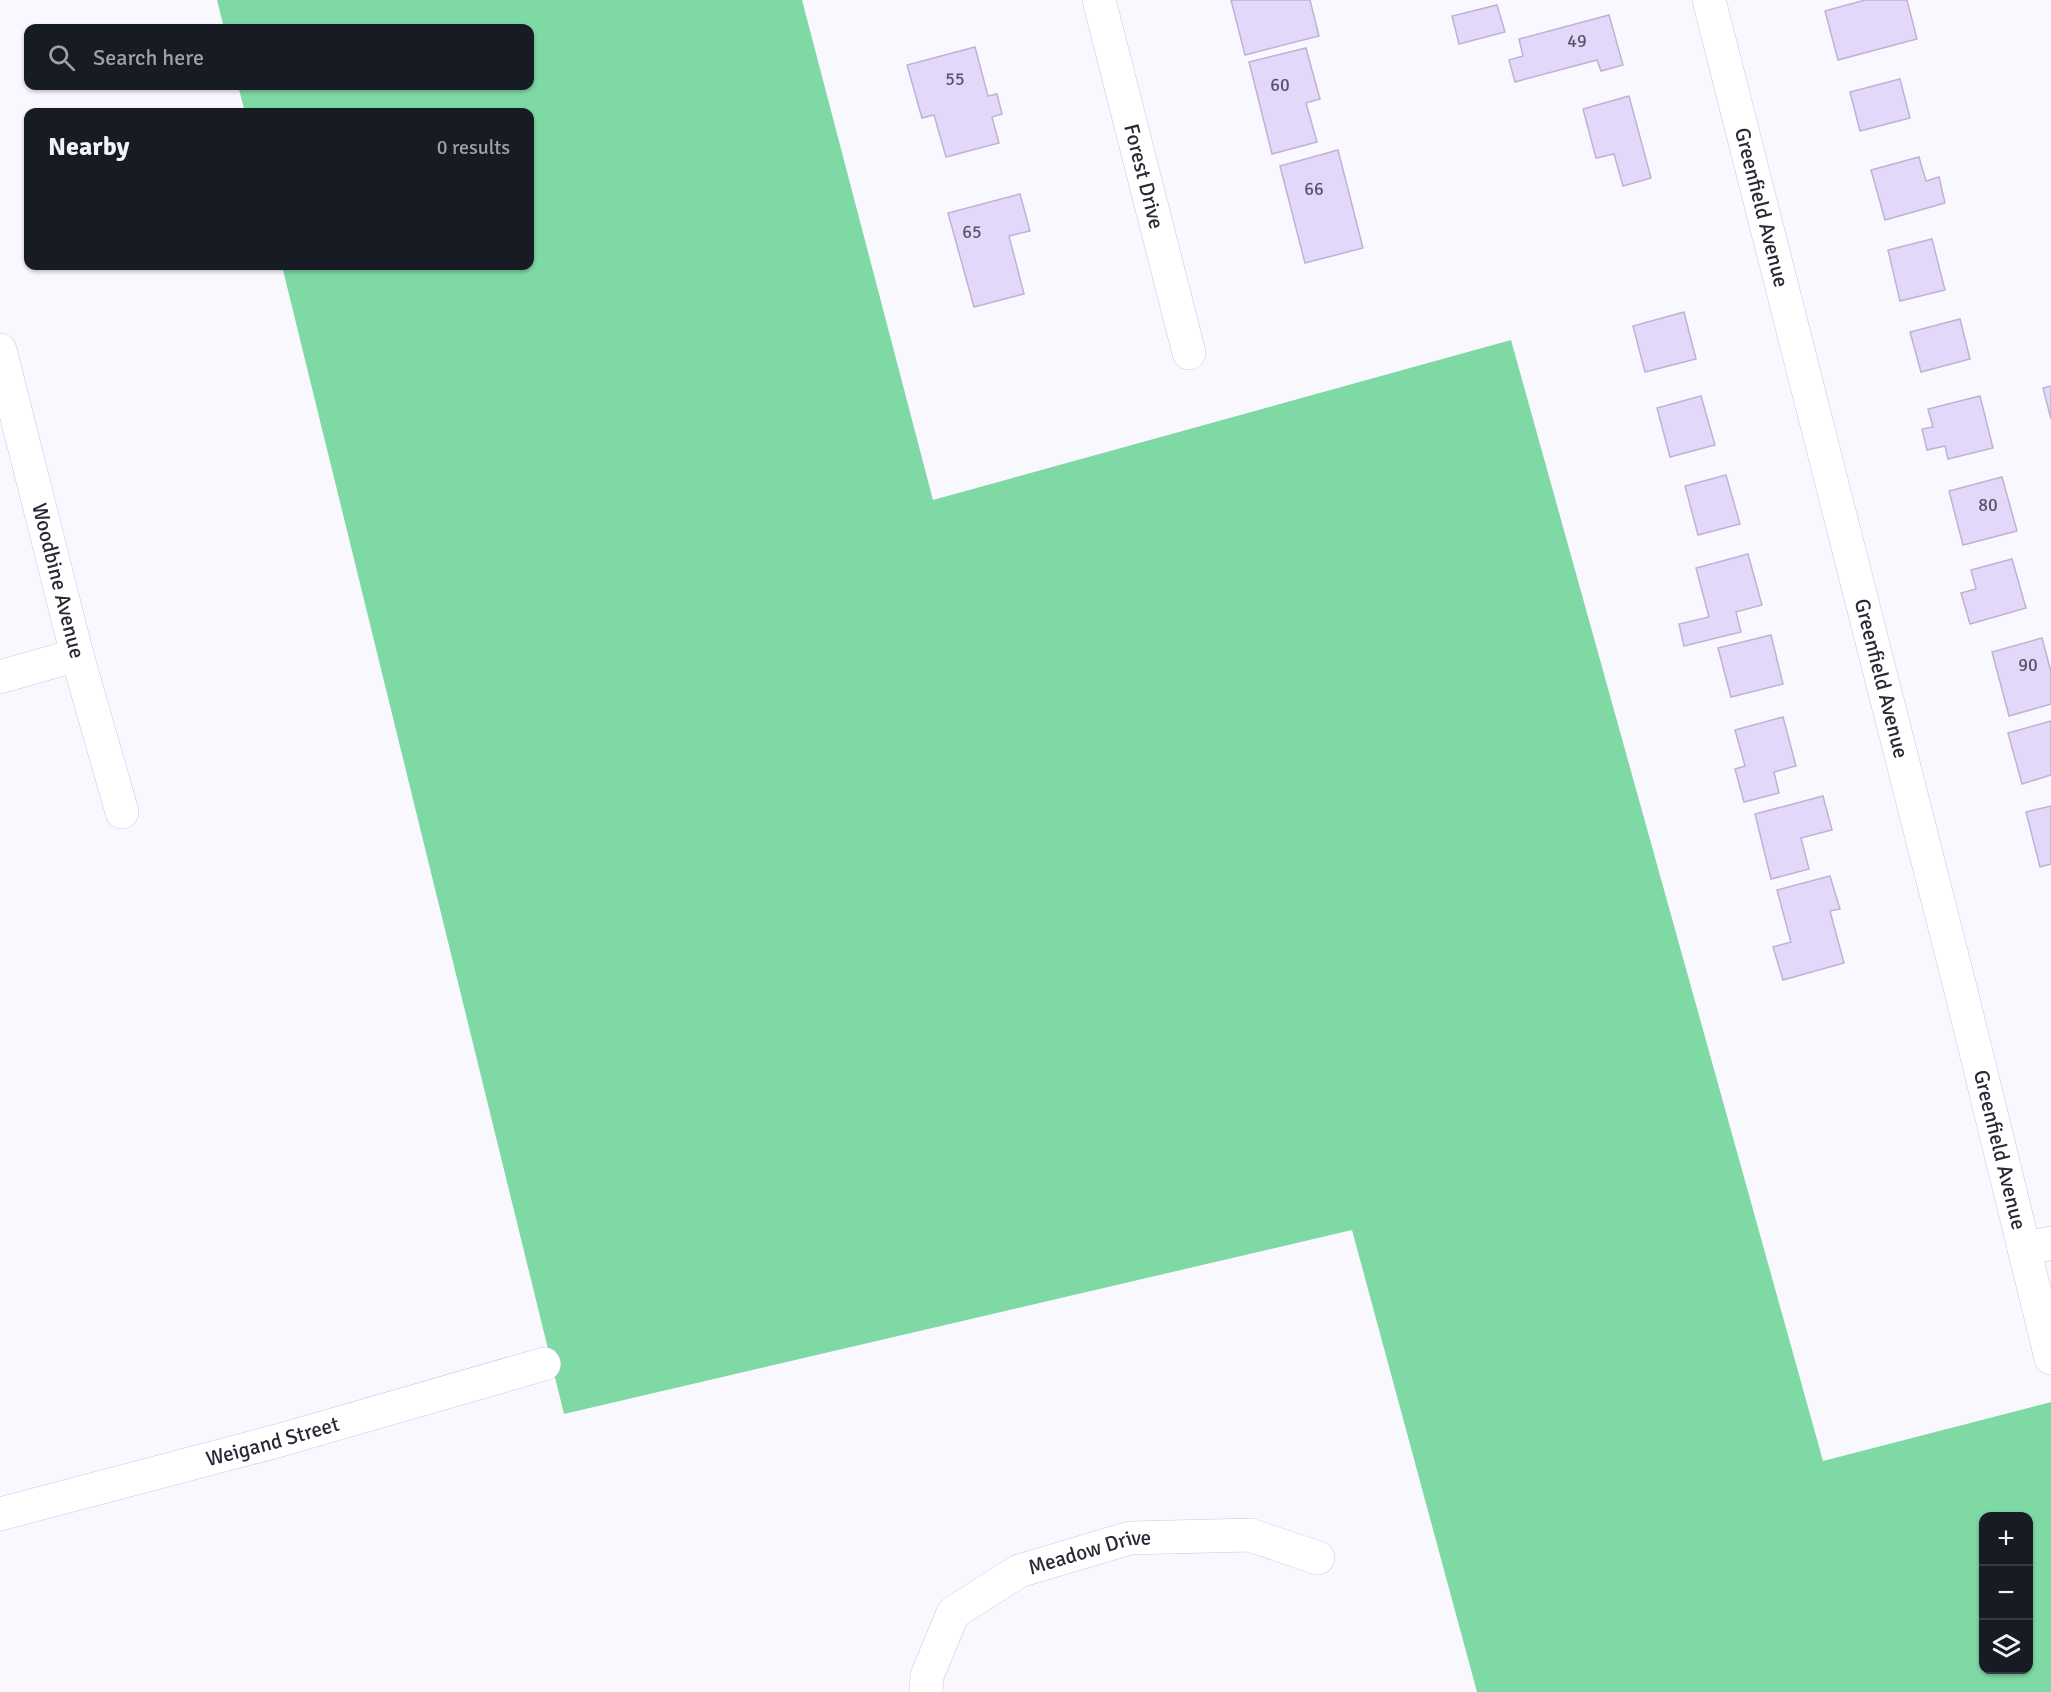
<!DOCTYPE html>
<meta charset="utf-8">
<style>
:root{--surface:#171b24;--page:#20242c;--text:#f1f3f6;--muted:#9ea1a6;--line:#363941}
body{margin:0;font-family:Signika,sans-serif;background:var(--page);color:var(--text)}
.controls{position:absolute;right:18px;bottom:18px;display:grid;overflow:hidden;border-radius:12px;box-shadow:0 2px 4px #0004}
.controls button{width:54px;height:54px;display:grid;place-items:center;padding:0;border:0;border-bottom:2px solid var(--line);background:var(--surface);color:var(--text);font:30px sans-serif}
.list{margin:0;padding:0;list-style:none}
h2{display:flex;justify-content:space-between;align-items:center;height:78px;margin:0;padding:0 24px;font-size:26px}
h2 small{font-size:20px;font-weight:400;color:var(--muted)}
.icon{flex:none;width:33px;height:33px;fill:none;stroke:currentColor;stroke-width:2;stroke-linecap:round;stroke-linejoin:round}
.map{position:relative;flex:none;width:2051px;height:1692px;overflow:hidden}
.search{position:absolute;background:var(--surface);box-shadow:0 2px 4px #0004;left:24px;top:24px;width:510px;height:66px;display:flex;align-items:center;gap:15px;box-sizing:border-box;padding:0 21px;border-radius:12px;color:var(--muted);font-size:22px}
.panel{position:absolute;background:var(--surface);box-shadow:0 2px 4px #0004;left:24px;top:108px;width:510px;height:162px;border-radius:12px}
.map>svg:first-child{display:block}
.forest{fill:#7fd9a5;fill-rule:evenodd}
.building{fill:#e3d7fa;stroke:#beb3d5;stroke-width:1.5}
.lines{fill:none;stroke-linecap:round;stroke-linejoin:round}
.minor-casing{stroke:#d0c4e6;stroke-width:34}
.minor{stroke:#fff;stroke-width:33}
.labels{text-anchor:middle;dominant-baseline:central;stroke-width:4.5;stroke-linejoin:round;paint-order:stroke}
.number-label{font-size:18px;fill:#5a5466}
.street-label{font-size:21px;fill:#2d2835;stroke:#fff}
</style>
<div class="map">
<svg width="2051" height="1692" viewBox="0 0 2051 1692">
<rect width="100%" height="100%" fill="#faf8ff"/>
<path class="forest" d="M217 0H802L933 500 1511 340 1823 1461 2051 1402V1692H1477L1352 1230 564 1414 282 266H530V112H245L238 86H530V28H224ZM1984 1516H2028V1670H1984Z"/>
<path class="building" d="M1231 0H1310L1319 36 1245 55Z
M1865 0H1907L1917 39 1838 60 1825 11Z
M1497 5 1505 32 1459 44 1452 16Z
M1609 15 1623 65 1601 71 1597 60 1515 82 1509 60 1523 56 1519 39Z
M975 47 988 96 997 94 1002 114 992 117 999 143 946 157 934 115 922 118 907 65Z
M1306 48 1320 99 1306 103 1317 142 1272 154 1249 62Z
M1900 79 1910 118 1860 131 1850 92Z
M1629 96 1651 178 1623 186 1614 154 1596 158 1583 109Z
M1338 150 1363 248 1305 263 1280 166Z
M1919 157 1926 181 1939 177 1945 203 1885 220 1871 170Z
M1020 194 1030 231 1009 236 1024 294 974 307 948 213Z
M1932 239 1945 290 1900 301 1888 250Z
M1684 312 1696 359 1645 372 1633 326Z
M1960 319 1970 359 1921 372 1910 332Z
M2051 386V419L2043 388Z
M1701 396 1715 445 1670 457 1657 408Z
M1980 396 1993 448 1948 459 1945 446 1927 450 1922 429 1933 427 1928 409Z
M1726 475 1740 524 1698 535 1685 486Z
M2002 477 2017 531 1963 545 1949 491Z
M1748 554 1762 605 1736 612 1741 632 1684 646 1679 624 1709 617 1696 568Z
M2012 559 2026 608 1970 624 1961 593 1976 589 1971 570Z
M1771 635 1783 684 1731 697 1718 648Z
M2042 638 2051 672V704L2009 716 1992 652Z
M1783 717 1796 766 1774 772 1779 793 1744 802 1735 769 1745 766 1735 730Z
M2051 721V775L2022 784 2008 733Z
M1823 796 1832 830 1801 838 1809 869 1771 879 1755 814Z
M2051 806V864L2040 867 2026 812Z
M1830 876 1840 909 1830 911 1844 963 1783 980 1773 947 1791 942 1777 890Z"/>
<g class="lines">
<defs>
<g id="minor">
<path id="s1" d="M1099 0 1189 353"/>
<path id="s2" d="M1709 0 1961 991 2051 1358"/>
<path id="s3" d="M0 350 77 655 122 812"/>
<path d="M0 677 77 655"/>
<path d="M2024 1249 2051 1243"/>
<path id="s4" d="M0 1514 277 1441 544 1364"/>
<path id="s5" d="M926 1692 927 1676 953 1613 1019 1571 1130 1538 1250 1535 1318 1558"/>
</g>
</defs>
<use href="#minor" class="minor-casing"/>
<use href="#minor" class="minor"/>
</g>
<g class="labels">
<g class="number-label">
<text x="1577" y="41">49</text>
<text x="955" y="79">55</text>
<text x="1280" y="85">60</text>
<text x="1314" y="189">66</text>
<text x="972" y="232">65</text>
<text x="1988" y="505">80</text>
<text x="2028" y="665">90</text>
</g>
<g class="street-label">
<text stroke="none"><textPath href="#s1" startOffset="182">Forest Drive</textPath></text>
<text stroke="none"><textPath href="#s2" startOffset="214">Greenfield Avenue</textPath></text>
<text stroke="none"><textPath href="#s3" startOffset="238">Woodbine Avenue</textPath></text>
<text stroke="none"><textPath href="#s2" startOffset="700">Greenfield Avenue</textPath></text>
<text stroke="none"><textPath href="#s2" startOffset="1186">Greenfield Avenue</textPath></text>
<text stroke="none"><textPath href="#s4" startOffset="282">Weigand Street</textPath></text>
<text stroke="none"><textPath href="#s5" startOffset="236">Meadow Drive</textPath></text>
</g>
</g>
</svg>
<div class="controls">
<button>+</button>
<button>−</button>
<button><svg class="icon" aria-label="layers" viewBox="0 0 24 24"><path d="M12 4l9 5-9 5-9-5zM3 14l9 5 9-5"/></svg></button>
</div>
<div class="search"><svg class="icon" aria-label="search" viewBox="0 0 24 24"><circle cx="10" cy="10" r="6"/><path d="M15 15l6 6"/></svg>Search here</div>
<section class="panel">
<h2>Nearby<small>0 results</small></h2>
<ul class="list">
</ul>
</section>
</div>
